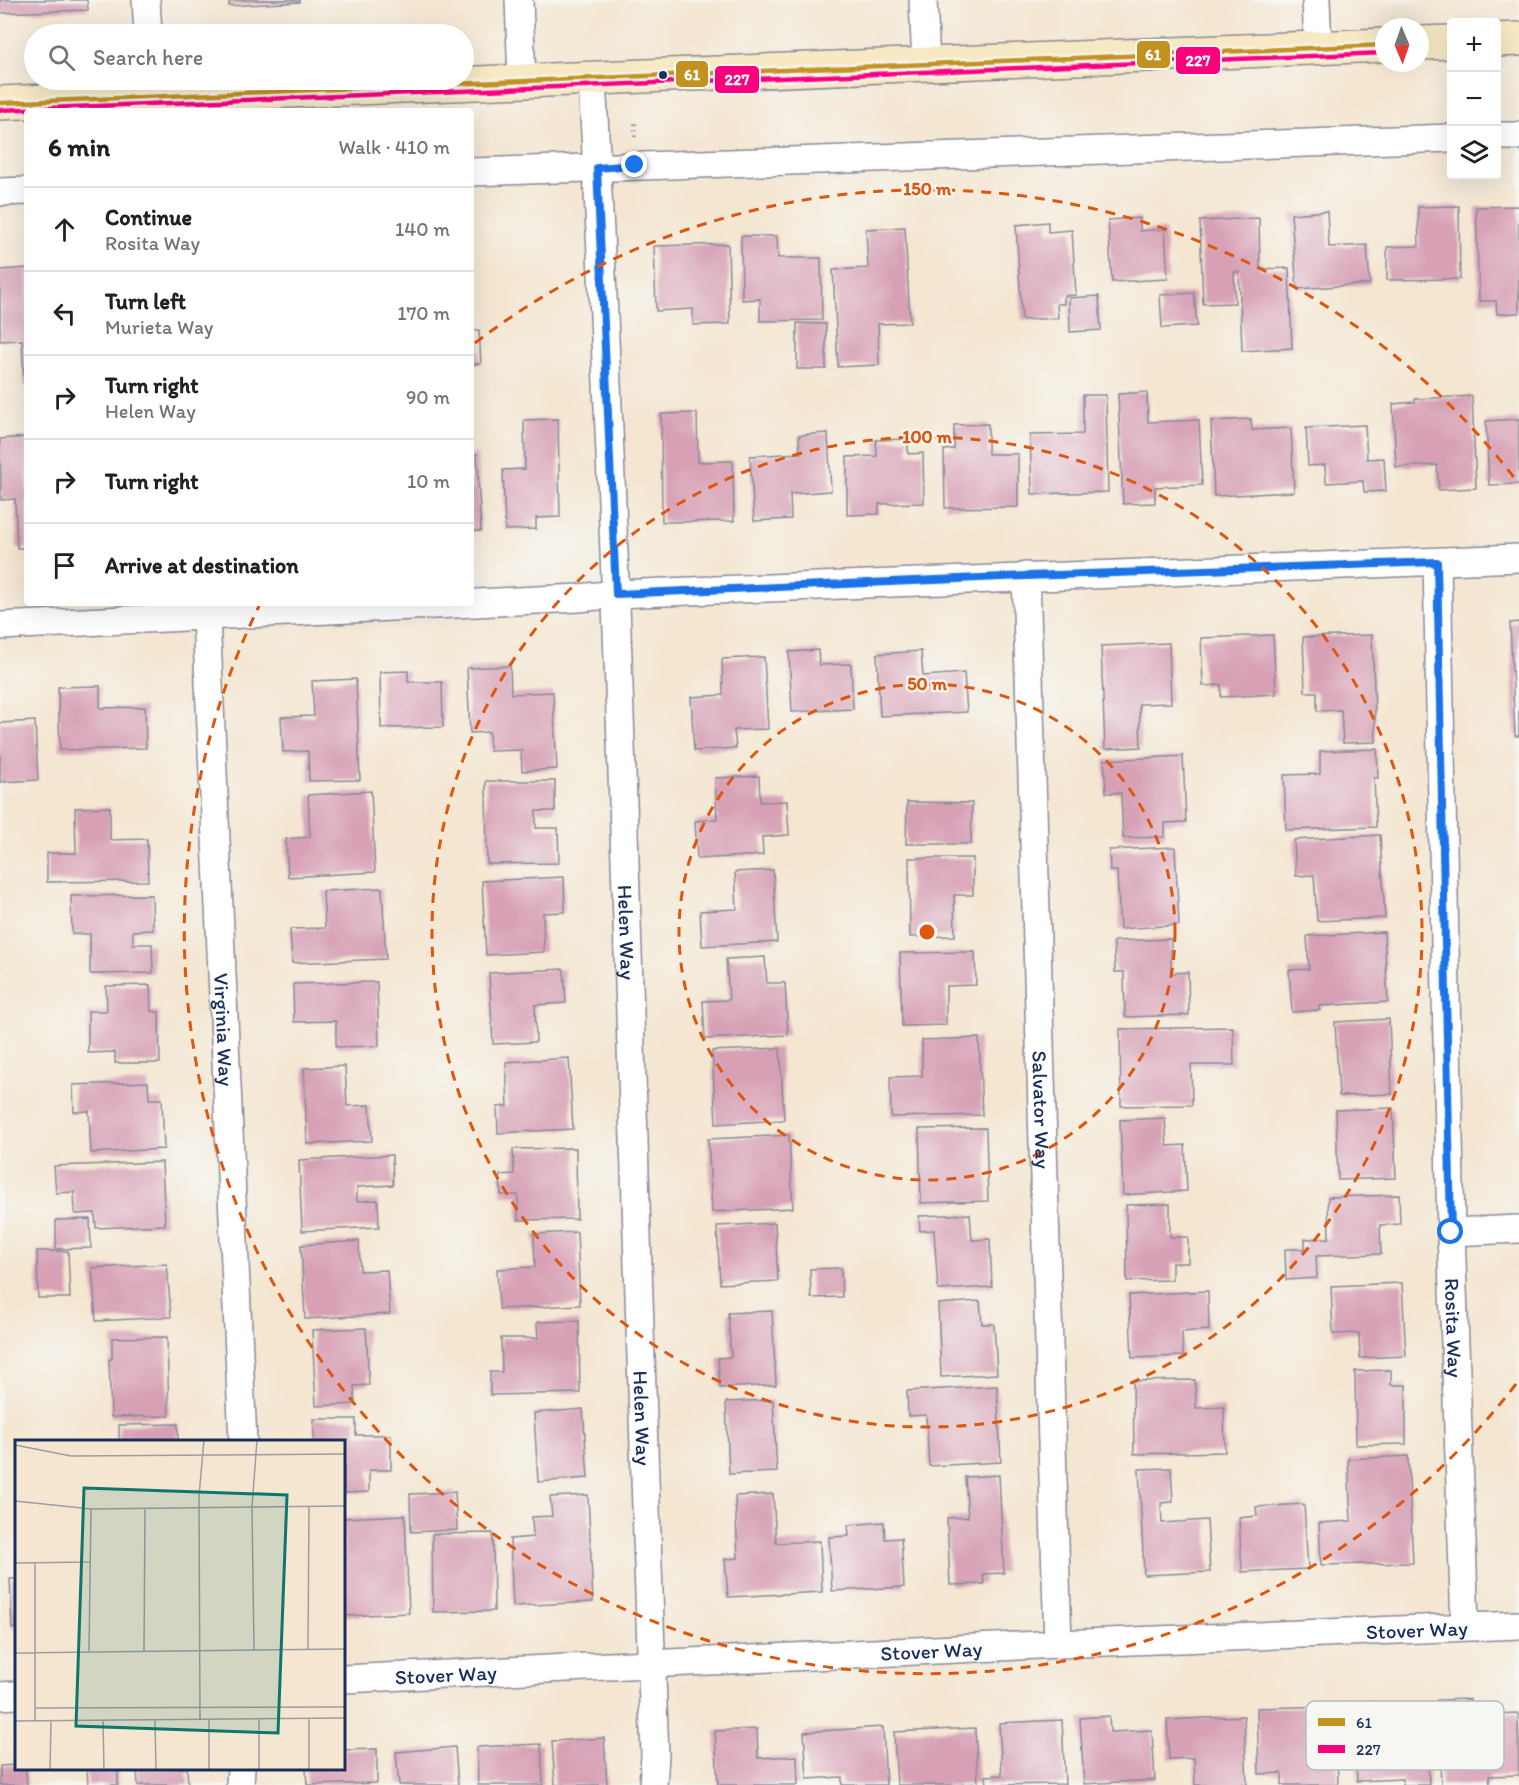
<!DOCTYPE html>
<meta charset="utf-8">
<style>
:root{--surface:#fff;--page:#f6f6f6;--text:#202124;--muted:#757577;--line:#e0e0e0}
body{margin:0;font-family:Itim,sans-serif;background:var(--page);color:var(--text)}
.controls{position:absolute;right:18px;top:18px;display:grid;overflow:hidden;border-radius:6px;box-shadow:0 6px 24px #0002}
.controls button{width:54px;height:54px;display:grid;place-items:center;padding:0;border:0;border-bottom:2px solid var(--line);background:var(--surface);color:var(--text);font:30px sans-serif}
.compass{position:absolute;left:1375px;top:18px;width:54px;height:54px;border-radius:50%;background:var(--surface);box-shadow:0 6px 24px #0002;rotate:178deg}
.stop{position:absolute;width:18px;height:18px;margin:-14px;border:4px solid #1a73e8;border-radius:50%;background:#fff}
.stop.end{background:#1a73e8;border-color:#fff;box-shadow:0 2px 6px #0008}
.list{margin:0;padding:0;list-style:none}
h2{display:flex;justify-content:space-between;align-items:center;height:78px;margin:0;padding:0 24px;font-size:26px}
h2 small{font-size:20px;font-weight:400;color:var(--muted)}
.list li{display:grid;grid-template-columns:39px 1fr auto;gap:18px;align-items:center;box-sizing:border-box;height:84px;padding:0 24px;border-top:2px solid var(--line)}
.list b{display:block;font-size:22px;white-space:nowrap}
.list p{margin:0;font-size:20px;white-space:nowrap;color:var(--muted)}
.list em{font-size:20px;font-style:normal;color:var(--muted)}
.icon{flex:none;width:33px;height:33px;fill:none;stroke:currentColor;stroke-width:2;stroke-linecap:round;stroke-linejoin:round}
.map{position:relative;flex:none;width:1519px;height:1785px;overflow:hidden}
.search{position:absolute;background:var(--surface);box-shadow:0 6px 24px #0002;left:24px;top:24px;width:450px;height:66px;display:flex;align-items:center;gap:15px;box-sizing:border-box;padding:0 21px;border-radius:33px;color:var(--muted);font-size:22px}
.panel{position:absolute;background:var(--surface);box-shadow:0 6px 24px #0002;left:24px;top:108px;width:450px;height:498px;border-radius:6px}
.map>svg:first-child{display:block}
.building{fill:#d7a0b5}
.lines{fill:none;stroke-linecap:round;stroke-linejoin:round}
.minor-casing{stroke:#888a98;stroke-width:30}
.secondary-casing{stroke:#888a98;stroke-width:36}
.path{stroke:#888a98;stroke-width:4;stroke-dasharray:1.5 4.5;stroke-linecap:butt}
.minor{stroke:#fff;stroke-width:27}
.secondary{stroke:#f7e9c3;stroke-width:33}
.bus-1-casing{stroke:#f6f6f2;stroke-width:9}
.bus-2-casing{stroke:#f6f6f2;stroke-width:9}
.bus-1{stroke:#c29221;stroke-width:4.5}
.bus-2{stroke:#fa007d;stroke-width:4.5}
.route{stroke:#1a73e8;stroke-width:8}
.ring{fill:none;stroke:#de5710;stroke-width:3;stroke-dasharray:10 8}
.bus-dot{fill:#1b2f5e;stroke:#f6f6f2;stroke-width:2}
.labels{text-anchor:middle;dominant-baseline:central;stroke-width:4.5;stroke-linejoin:round;paint-order:stroke}
.street-label{font-size:21px;fill:#1b2f5e;stroke:#f6f6f2}
.inset-road{fill:none;stroke:#9d9da3;stroke-width:1.5}
.view{fill:#0f766e;fill-opacity:0.15;stroke:#0f766e;stroke-width:3}
.inset-edge{fill:none;stroke:#1b2f5e;stroke-width:3}
.key{fill:#f6f6f2;stroke:#b4bac6;stroke-width:1.5}
.key-label{font-size:16px;fill:#1b2f5e}
.centre{fill:#de5710;stroke:#f6f6f2;stroke-width:3}
.ring-label{font-size:18px;text-anchor:middle;font-weight:bold;fill:#de5710;stroke:#f6f6f2;stroke-width:4.5;stroke-linejoin:round;paint-order:stroke}
.line-badge{stroke:#f6f6f2;stroke-width:2}
.badge-label{font-size:16px;text-anchor:middle;font-weight:bold;fill:#fff}
</style>
<div class="map">
<svg width="1519" height="1785" viewBox="0 0 1519 1785">
<rect width="100%" height="100%" fill="#f6f6f2"/>
<filter id="ink" filterUnits="userSpaceOnUse"><feTurbulence type="fractalNoise" baseFrequency=".0167" numOctaves="2"/><feDisplacementMap in="SourceGraphic" scale="12" xChannelSelector="R" yChannelSelector="G"/><feConvolveMatrix kernelMatrix="1 2 1 2 8 2 1 2 1" color-interpolation-filters="sRGB"/></filter>
<filter id="wash" filterUnits="userSpaceOnUse"><feTurbulence type="fractalNoise" baseFrequency=".008" numOctaves="4" result="noise"/><feDisplacementMap in="SourceGraphic" scale="24" xChannelSelector="R" yChannelSelector="G"/><feGaussianBlur stdDeviation="1.35" result="paint"/><feColorMatrix in="noise" values="0 0 0 0 0 0 0 0 0 0 0 0 0 0 0 0 0 1.4 0 .05"/><feComposite in="paint" operator="in"/></filter>
<g filter="url(#wash)">
<rect width="100%" height="100%" fill="#f4e6d1"/>
<g id="blocks">
<path class="building" d="M0 0H87L88 10 0 13Z
M229 0H300V2L229 6Z
M1459 206 1460 279 1387 280V247L1419 246 1418 207Z
M1519 206V313L1497 314 1496 301H1479L1476 207Z
M1327 211 1329 247 1367 245 1370 284 1297 289 1291 214Z
M1140 218V231L1165 229 1168 279 1112 282 1108 220Z
M1259 218 1260 269 1289 268 1292 348 1242 351 1239 272H1234L1235 303 1203 304 1200 221Z
M1048 222V232L1072 230 1076 295 1064 296V304H1057L1058 318 1022 320 1016 225Z
M905 227 910 323 878 324 879 365 838 367 833 270 868 268 866 229Z
M741 236H777L778 258H821L822 320 760 321V299L742 300Z
M728 244 730 324 693 325V309L656 311 654 246Z
M27 268V385H24L22 340 0 341V270Z
M1194 293 1197 326 1162 328 1160 295Z
M1099 296 1101 330 1070 332 1069 298Z
M797 323 826 324V369H797Z
M479 330 481 364H471V331Z
M1147 392 1148 422 1199 420 1202 485 1155 487V503L1123 504 1118 394Z
M1083 395H1106L1108 492 1032 494 1030 435 1083 434Z
M1472 396 1476 488 1439 490 1437 465 1396 467 1393 404 1415 402V399Z
M697 413 698 462 733 461 734 521 662 522 661 414Z
M558 419 560 517 536 518V529L505 530 503 470 525 469 524 420Z
M1251 419 1252 430 1291 428 1294 492 1214 496 1211 421Z
M1519 419V484L1489 485 1486 421Z
M988 424V454H1018V507L945 508 944 450 954 449V425Z
M1365 425 1367 459 1384 458 1386 491 1364 492 1363 481 1326 483 1325 465 1308 466 1306 428Z
M828 433 831 491 790 494 791 519 754 521 750 456 800 453 799 435Z
M27 437V548H17L15 499 1 500 0 439Z
M908 439V454L923 453 924 503 879 504V514L847 515V457L877 456 876 440Z
M471 454H477L481 531H471Z
M1519 622V736H1515L1510 623Z
M1273 635 1276 694 1221 697V685L1203 686 1201 638Z
M1372 635 1376 742 1343 743 1341 710 1317 711V692H1305L1303 637Z
M1169 643 1171 703 1139 704 1141 747 1105 749 1101 646Z
M818 650 819 665 851 664 853 709 792 712 789 652Z
M921 651 923 676 964 673 967 712 880 716 877 654Z
M764 657 768 729 734 730 736 748 694 751 691 697 723 695 722 659Z
M510 666 511 694 553 692 557 769 522 771 521 750 490 751 489 732 470 733 467 668Z
M408 671V682H442L443 727 381 728 380 672Z
M356 679 360 780 309 781 308 751 283 752 281 717 314 716 312 681Z
M100 686V708L145 707 146 748 60 750 58 687Z
M35 721 38 780 0 782V723Z
M1377 749 1378 778H1374L1376 827 1286 830 1284 775 1320 774V751Z
M1183 756 1186 822 1165 823V837L1123 838 1121 793H1106L1104 760Z
M759 776 760 802 787 801 789 835 762 837 763 855 697 859 695 821 717 819 715 778Z
M486 781H555V811H536V828H558L559 863 487 864Z
M371 791 375 872 288 877 286 839 310 837 308 795Z
M907 802 972 803 971 844H906Z
M110 807V840L147 839 148 881 47 882V853H76L75 808Z
M1380 835 1385 918 1317 921 1314 875 1296 876 1294 840Z
M1175 847 1179 925 1120 929 1117 871H1110L1109 850Z
M909 858H973V895H954L955 936 910 937Z
M773 870 777 942 702 946 700 911 737 909 735 872Z
M564 877 565 912 543 913 544 952 486 955 482 881Z
M382 888 386 959 292 963 290 929 325 928 323 891Z
M152 895 153 930 133 931V944H152L153 973 90 974V934H72L71 896Z
M1384 932 1388 1002 1319 1006 1320 1010 1292 1012 1289 970 1309 969 1307 936Z
M1171 939V973L1188 972 1189 1015 1125 1017 1124 972H1115L1114 941Z
M975 952 976 985 946 986V1025L902 1026 900 953Z
M765 957 767 983H785L788 1035 705 1039 703 1001 729 1000 726 959Z
M564 969 566 1003 535 1005 536 1042 493 1044 489 973Z
M377 982 379 1046 336 1047V1021L294 1022 293 984Z
M150 985 151 1011 159 1012 160 1063H115V1052L88 1053V1011H107L106 986Z
M1389 1019 1392 1094 1339 1096 1335 1022Z
M1233 1027 1234 1065H1191L1192 1105 1121 1106 1120 1029Z
M979 1038 982 1115 891 1117 890 1077 922 1076V1040Z
M780 1048 784 1120 716 1124 712 1051Z
M569 1058 573 1129 498 1133 497 1107 508 1106 506 1062Z
M345 1066 347 1106 370 1105 372 1141 307 1144 304 1068Z
M148 1082 149 1099H162L164 1149 91 1153 89 1111 74 1112 73 1085Z
M1393 1108 1396 1178 1338 1180 1336 1110Z
M1165 1118 1167 1146 1185 1145 1187 1191 1123 1195 1120 1120Z
M986 1128 988 1201 921 1203 919 1129Z
M789 1135 793 1208 712 1212 708 1139Z
M576 1148 577 1219 518 1220V1195H501L500 1175 514 1174 513 1149Z
M392 1155 393 1185 357 1187V1201L378 1200 379 1227 302 1231 299 1160Z
M162 1162 165 1225 96 1228 95 1213 75 1214 74 1192 56 1193 54 1166Z
M1399 1195 1400 1224 1380 1225 1381 1254 1316 1256 1317 1278 1286 1280 1285 1249H1305V1239L1329 1238 1328 1197Z
M1170 1204V1237H1188V1263H1172V1280L1127 1281 1126 1205Z
M970 1214 972 1240 990 1239 992 1287 938 1290 934 1230 920 1231 919 1216Z
M90 1219 91 1248 56 1249V1220Z
M775 1223 778 1281 720 1284 717 1226Z
M577 1232 580 1305 499 1309 497 1269 535 1267 534 1234Z
M359 1241 360 1271 387 1270 390 1314 305 1319 301 1245Z
M37 1251H68L70 1298H38Z
M167 1264 171 1317 96 1321 92 1268Z
M841 1268 842 1297 811 1298 810 1269Z
M1402 1283 1406 1356 1360 1358 1359 1333 1333 1334 1331 1286Z
M1208 1291 1209 1330 1182 1332 1183 1356 1132 1358 1129 1295Z
M980 1301 982 1324H994L997 1374 941 1377 938 1304Z
M772 1311 776 1385 720 1388 718 1358 731 1357 728 1313Z
M579 1321 580 1393 490 1395V1372H502L501 1338H538L537 1322Z
M366 1328 369 1385 354 1386 355 1404 316 1406 312 1330Z
M167 1337 169 1416 111 1417 109 1359H112V1338Z
M1391 1370V1385H1406V1444L1356 1445 1355 1371Z
M1195 1380 1196 1408 1224 1407 1225 1452 1134 1454 1133 1381Z
M997 1386 1001 1462 929 1466 926 1415 908 1416 907 1391Z
M773 1400 777 1472 729 1474 726 1402Z
M583 1409 588 1478 538 1482 534 1413Z
M314 1419H356V1435H391V1470H369V1492L344 1493V1442H314Z
M178 1424V1442H119V1425Z
M1408 1456 1413 1563 1321 1565 1319 1523 1351 1521 1348 1459Z
M1171 1468 1173 1502 1161 1503 1162 1523 1207 1520 1210 1572 1144 1575 1139 1469Z
M999 1475 1004 1573 983 1574 984 1584 950 1585 947 1518 968 1517 965 1477Z
M455 1492 457 1530 411 1532 410 1494Z
M773 1494 776 1543 820 1541 822 1592 728 1597 725 1559 738 1558 735 1496Z
M588 1495 593 1602 513 1606 510 1539 533 1537 532 1517 552 1516 550 1497Z
M1304 1504 1308 1569 1242 1572 1239 1518 1257 1516 1256 1507Z
M405 1515 409 1613 344 1616V1518Z
M884 1522 885 1539 901 1538 904 1587 832 1591 829 1537 849 1536 848 1525Z
M493 1533 494 1611 433 1612 432 1534Z
M10 1579H16V1628L12 1629Z
M1470 1699V1715L1518 1713 1519 1775 1489 1776 1490 1785H1441L1437 1700Z
M1373 1701 1374 1723 1426 1720 1429 1785H1403V1779L1357 1781 1355 1741 1346 1742 1344 1703Z
M1336 1706 1338 1785H1282V1773L1259 1774 1257 1708Z
M1109 1716 1110 1732 1152 1730 1155 1780 1084 1784 1080 1718Z
M1244 1716 1247 1785H1195L1194 1758 1169 1759 1167 1720Z
M1062 1720 1065 1784 987 1785 986 1776 1002 1775 999 1723Z
M883 1727 886 1785H842V1777L807 1779 804 1732Z
M975 1728 978 1783 958 1785H897L894 1732Z
M757 1729 758 1758 797 1756 798 1785H718L715 1731Z
M604 1738 607 1785H555L552 1741Z
M541 1744 543 1785H478L477 1747Z
M455 1747 458 1785H399L396 1752Z
M377 1749V1783L307 1785 306 1768H344V1750Z
M16 1765V1768H26L27 1785H0V1766Z
M87 1768H118V1785H88Z
M137 1768H187L188 1785H138Z"/>
</g>
</g>
<g filter="url(#ink)">
<use href="#blocks" fill-opacity="0" stroke="#888a98" stroke-width="1.5"/>
<g class="lines">
<defs>
<g id="minor">
<path d="M146 0 148 34"/>
<path d="M519 0 522 81"/>
<path d="M923 0 926 64"/>
<path d="M1316 0 1318 47"/>
<path id="s1" d="M592 79C623 637 633 1196 655 1755L653 1785"/>
<path d="M1496 136H1519"/>
<path d="M471 172 1452 138"/>
<path d="M0 192 27 191"/>
<path id="s2" d="M1437 562 1451 1232 1465 1626"/>
<path id="s3" d="M1026 576 1058 1644"/>
<path id="s4" d="M206 616 243 1442"/>
<path d="M0 626 579 598 616 594 1519 558"/>
<path d="M1451 1232 1519 1229"/>
<path id="s5" d="M344 1679 1058 1644 1519 1625"/>
<path d="M0 1696 16 1695"/>
<path d="M240 1785 241 1768"/>
</g>
<path id="secondary" d="M1496 40 1519 39
M1420 43 1452 42
M0 103 1384 45"/>
</defs>
<use href="#minor" class="minor-casing"/>
<use href="#secondary" class="secondary-casing"/>
<path class="path" d="M635 137V120"/>
<use href="#minor" class="minor"/>
<use href="#secondary" class="secondary"/>
<defs>
<path id="bus-1" d="M0 103 1384 45"/>
<path id="bus-2" d="M0 110 1384 53"/>
</defs>
<use href="#bus-1" class="bus-1-casing"/>
<use href="#bus-2" class="bus-2-casing"/>
<use href="#bus-1" class="bus-1"/>
<use href="#bus-2" class="bus-2"/>
</g>
</g>
<g class="lines" filter="url(#ink)">
<path class="route" d="M635 165 597 168 616 594 1026 576 1437 562 1451 1232"/>
</g>
<g class="ring">
<circle cx="927" cy="932" r="248"/>
<circle cx="927" cy="932" r="495"/>
<path d="M1516 1384A743 743 0 0 1 259 606M475 343A743 743 0 0 1 1516 480"/>
</g>
<circle class="bus-dot" cx="663" cy="75" r="5"/>
<g class="labels">
<g class="street-label">
<text stroke="none"><textPath href="#s1" startOffset="854">Helen Way</textPath></text>
<text stroke="none"><textPath href="#s4" startOffset="414">Virginia Way</textPath></text>
<text stroke="none"><textPath href="#s3" startOffset="534">Salvator Way</textPath></text>
<text stroke="none"><textPath href="#s2" startOffset="766">Rosita Way</textPath></text>
<text stroke="none"><textPath href="#s1" startOffset="1340">Helen Way</textPath></text>
<text stroke="none"><textPath href="#s5" startOffset="1074">Stover Way</textPath></text>
<text stroke="none"><textPath href="#s5" startOffset="588">Stover Way</textPath></text>
<text stroke="none"><textPath href="#s5" startOffset="102">Stover Way</textPath></text>
</g>
</g>
<g transform="translate(15 1440)">
<rect width="330" height="330" fill="#f4e6d1"/>
<path class="inset-road" d="M0 5 56 16 330 14M0 61 76 69 330 66M20 122V281M0 123 76 122M293 209 294 66M239 210 237 67 242 0M74 211 76 69M129 211 130 69M0 213 330 209M20 268 330 267M185 279 184 56 189 0M194 279V330M244 279V330M294 279V330M88 280 89 330M140 280 141 330M0 281 330 278M35 330 36 281"/>
<path class="view" d="M69 48 272 55 263 293 61 286Z"/>
<rect width="330" height="330" class="inset-edge"/>
</g>
<rect x="1306" y="1701" width="198" height="69" rx="9" class="key"/>
<rect x="1318" y="1718" width="27" height="8" fill="#c29221"/>
<rect x="1318" y="1745" width="27" height="8" fill="#fa007d"/>
<g class="key-label">
<text x="1356" y="1728">61</text>
<text x="1356" y="1755">227</text>
</g>
<circle cx="927" cy="932" r="9" class="centre"/>
<g class="ring-label">
<text x="927" y="195">150 m</text>
<text x="927" y="443">100 m</text>
<text x="927" y="690">50 m</text>
</g>
<g class="line-badge">
<rect x="1136" y="40" width="35" height="29" rx="6" fill="#c29221"/>
<rect x="1175" y="46" width="46" height="29" rx="6" fill="#fa007d"/>
<rect x="675" y="60" width="34" height="28" rx="6" fill="#c29221"/>
<rect x="714" y="65" width="46" height="29" rx="6" fill="#fa007d"/>
</g>
<g class="badge-label">
<text x="1153" y="60">61</text>
<text x="1198" y="66">227</text>
<text x="692" y="80">61</text>
<text x="737" y="85">227</text>
</g>
</svg>
<div class="controls">
<button>+</button>
<button>−</button>
<button><svg class="icon" aria-label="layers" viewBox="0 0 24 24"><path d="M12 4l9 5-9 5-9-5zM3 14l9 5 9-5"/></svg></button>
</div>
<svg class="compass" viewBox="-18 -18 36 36"><path d="M0-13l5 13h-10z" fill="#e53935"/><path d="M0 13l5-13h-10z" fill="#757577"/></svg>
<div class="stop" style="left:1451px;top:1232px"></div>
<div class="stop end" style="left:635px;top:165px"></div>
<div class="search"><svg class="icon" aria-label="search" viewBox="0 0 24 24"><circle cx="10" cy="10" r="6"/><path d="M15 15l6 6"/></svg>Search here</div>
<section class="panel">
<h2>6 min<small>Walk · 410 m</small></h2>
<ul class="list">
<li><svg class="icon" aria-label="ahead" viewBox="0 0 24 24"><path d="M12 20V5M6 11l6-6 6 6"/></svg><div><b>Continue</b><p>Rosita Way</p></div><em>140 m</em></li>
<li><svg class="icon" aria-label="left" viewBox="0 0 24 24"><path d="M17 20v-9H6M10 6l-5 5 5 5"/></svg><div><b>Turn left</b><p>Murieta Way</p></div><em>170 m</em></li>
<li><svg class="icon" aria-label="right" viewBox="0 0 24 24"><path d="M7 20v-9h11M14 6l5 5-5 5"/></svg><div><b>Turn right</b><p>Helen Way</p></div><em>90 m</em></li>
<li><svg class="icon" aria-label="right" viewBox="0 0 24 24"><path d="M7 20v-9h11M14 6l5 5-5 5"/></svg><div><b>Turn right</b></div><em>10 m</em></li>
<li><svg class="icon" aria-label="arrive" viewBox="0 0 24 24"><path d="M6 21V4h12l-3 4 3 4H6"/></svg><div><b>Arrive at destination</b></div></li>
</ul>
</section>
</div>
